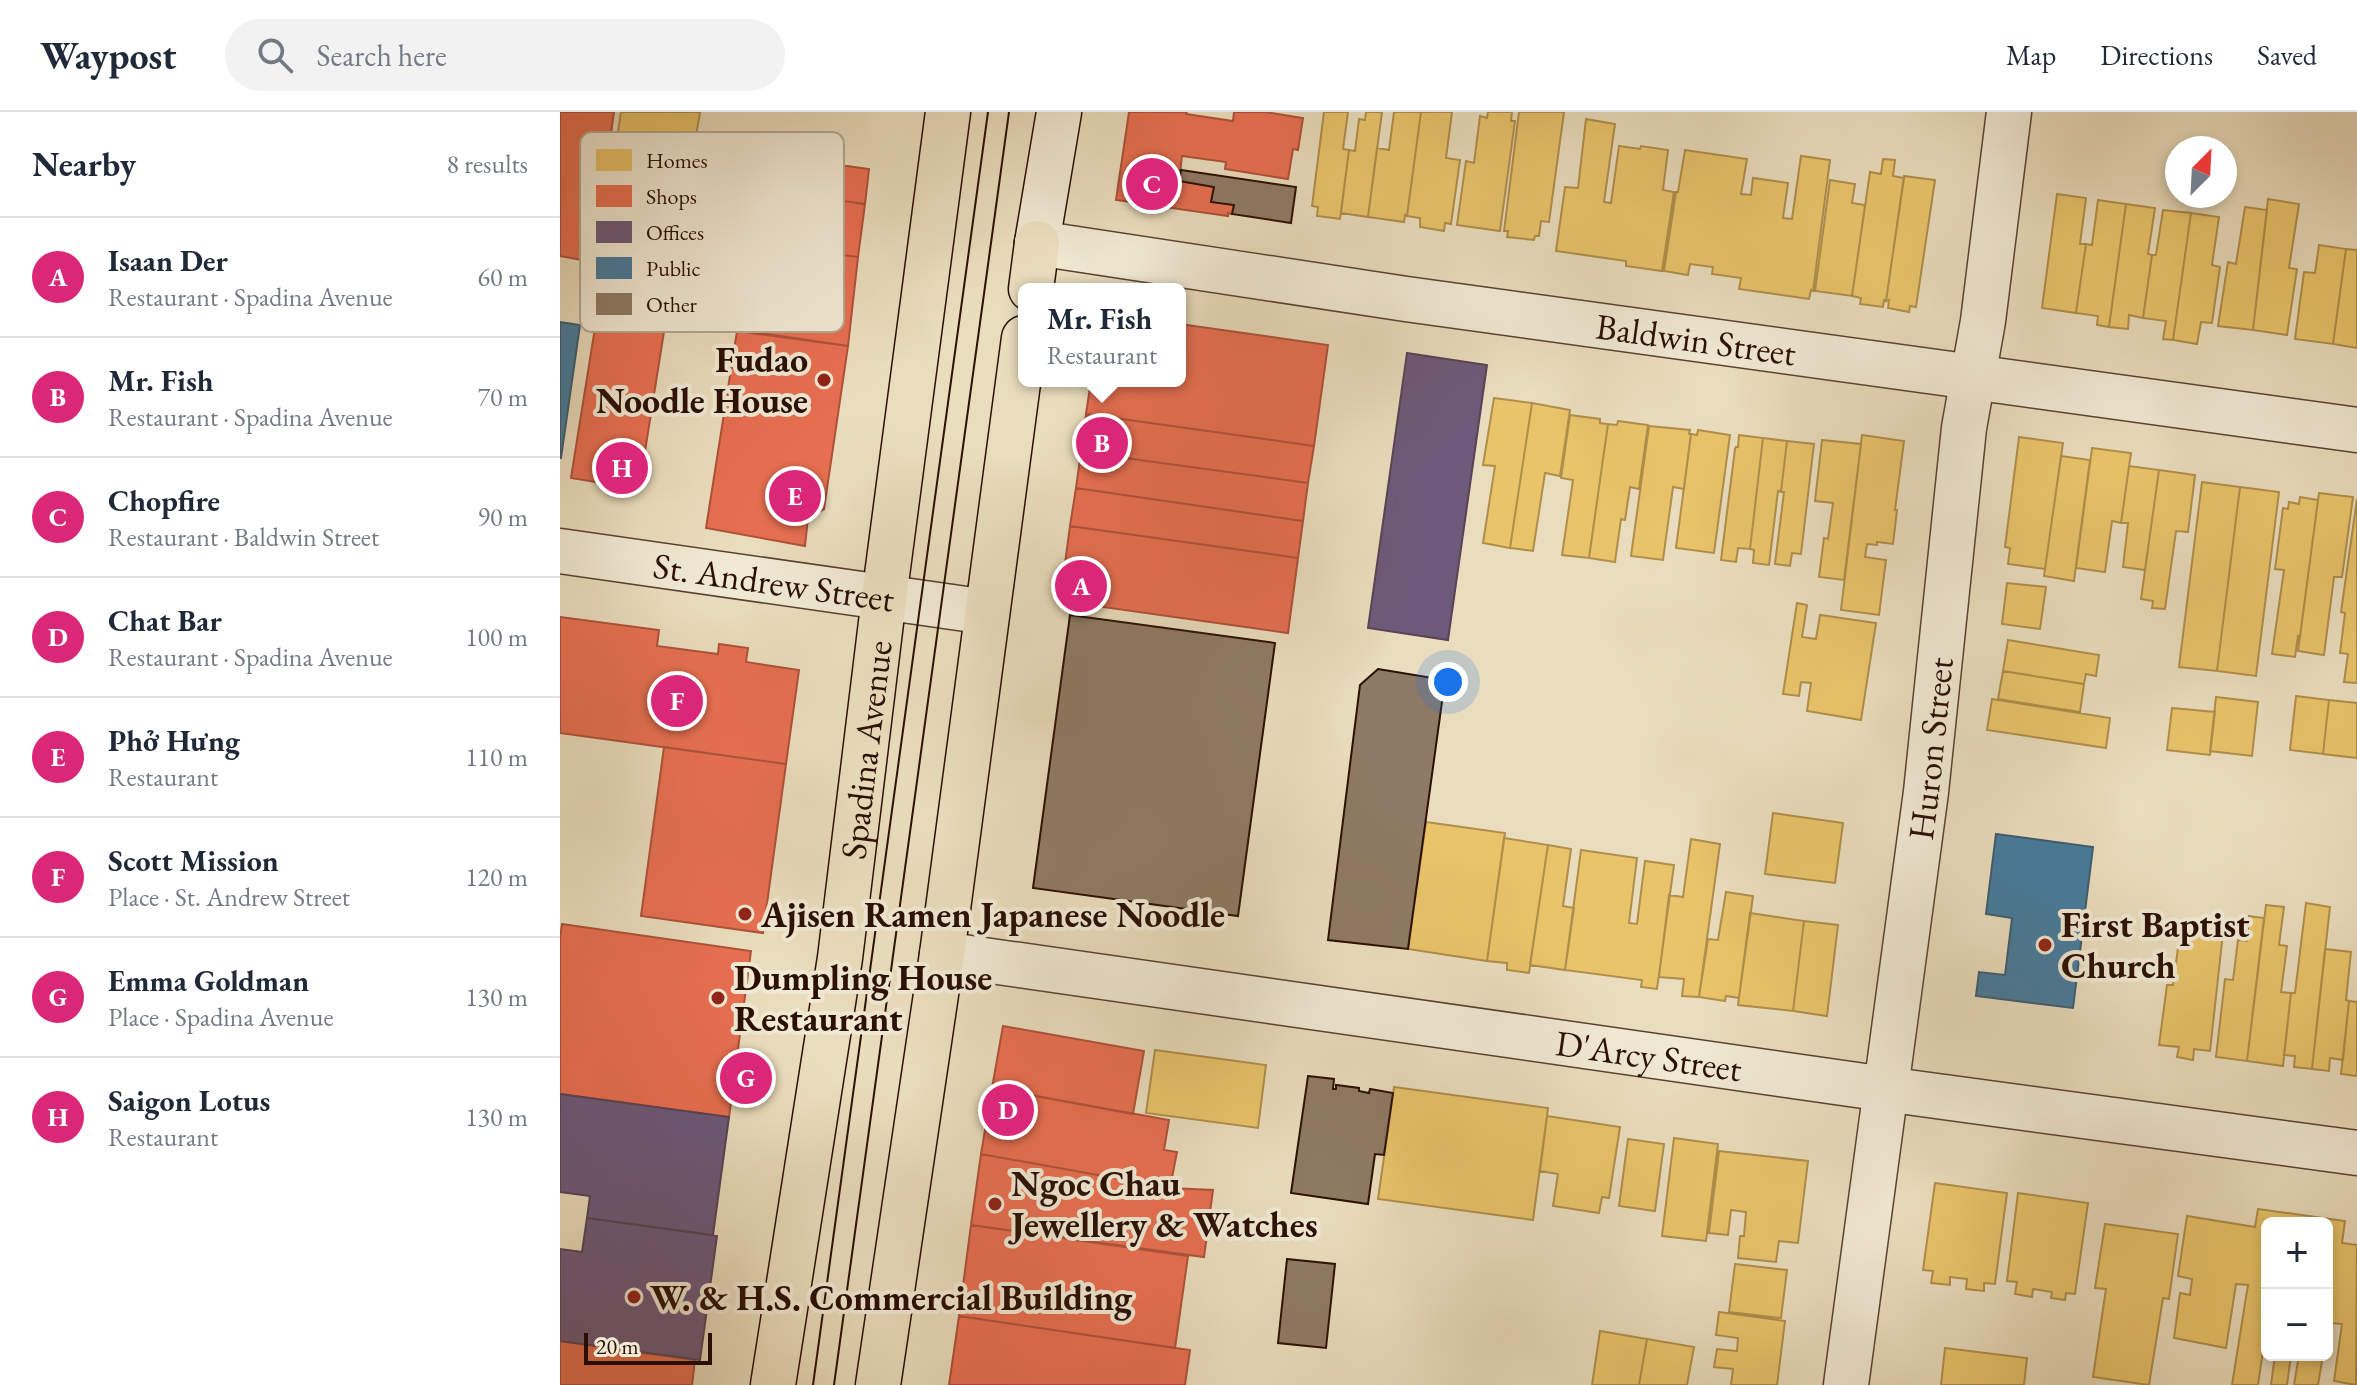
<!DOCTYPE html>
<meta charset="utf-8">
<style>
:root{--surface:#fff;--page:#f2f2f3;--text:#1f2937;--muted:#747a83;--line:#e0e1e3;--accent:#db2777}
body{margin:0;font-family:"EB Garamond",serif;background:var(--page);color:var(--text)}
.controls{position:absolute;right:24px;bottom:24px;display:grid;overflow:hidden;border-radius:12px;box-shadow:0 4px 12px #0003}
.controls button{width:72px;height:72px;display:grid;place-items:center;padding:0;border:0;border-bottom:2px solid var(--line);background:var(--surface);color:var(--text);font:40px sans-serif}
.compass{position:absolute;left:1605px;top:24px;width:72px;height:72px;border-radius:50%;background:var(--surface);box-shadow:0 4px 12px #0003;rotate:24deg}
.scale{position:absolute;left:24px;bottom:20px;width:128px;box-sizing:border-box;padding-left:8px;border:4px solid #2a0f03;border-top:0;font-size:22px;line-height:28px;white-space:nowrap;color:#2a0f03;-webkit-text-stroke:6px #f1e9d4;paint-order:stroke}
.you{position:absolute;left:888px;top:570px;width:28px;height:28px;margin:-20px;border:6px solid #fff;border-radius:50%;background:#1a73e8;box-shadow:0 0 0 12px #1a73e833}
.badge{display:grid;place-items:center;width:52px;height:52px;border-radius:50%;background:var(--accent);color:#fff;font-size:26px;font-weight:700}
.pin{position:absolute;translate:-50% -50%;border:4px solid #fff;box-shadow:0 2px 8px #0006}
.popup{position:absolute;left:458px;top:171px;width:168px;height:104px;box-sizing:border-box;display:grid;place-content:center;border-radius:12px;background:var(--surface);filter:drop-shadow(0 2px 6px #0005);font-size:26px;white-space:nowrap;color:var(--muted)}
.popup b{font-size:30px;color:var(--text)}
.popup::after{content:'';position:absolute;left:50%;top:100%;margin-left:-16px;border:16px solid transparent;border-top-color:var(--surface)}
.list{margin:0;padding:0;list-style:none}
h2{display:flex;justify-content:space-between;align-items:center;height:104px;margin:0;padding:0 32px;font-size:34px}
h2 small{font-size:26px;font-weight:400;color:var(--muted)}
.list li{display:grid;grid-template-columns:52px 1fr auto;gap:24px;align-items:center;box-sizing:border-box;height:120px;padding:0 32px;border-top:2px solid var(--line)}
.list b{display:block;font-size:30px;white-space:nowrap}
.list p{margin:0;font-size:26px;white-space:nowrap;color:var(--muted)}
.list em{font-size:26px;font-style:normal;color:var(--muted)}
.icon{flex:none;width:44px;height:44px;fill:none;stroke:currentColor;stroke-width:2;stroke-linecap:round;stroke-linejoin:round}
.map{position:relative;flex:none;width:1797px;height:1273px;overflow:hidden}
header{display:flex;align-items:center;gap:48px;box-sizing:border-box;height:112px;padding:0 40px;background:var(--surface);border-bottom:2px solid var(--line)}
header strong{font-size:38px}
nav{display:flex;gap:44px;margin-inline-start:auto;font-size:28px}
.search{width:560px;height:72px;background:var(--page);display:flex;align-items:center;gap:20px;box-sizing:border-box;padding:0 28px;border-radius:44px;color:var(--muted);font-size:30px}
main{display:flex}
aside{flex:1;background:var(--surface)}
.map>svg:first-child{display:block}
.homes{fill:#e9c46a;stroke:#b08e4b;stroke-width:2}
.shops{fill:#e76f51;stroke:#ae523a;stroke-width:2}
.offices{fill:#6d597a;stroke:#594356;stroke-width:2}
.public{fill:#457b9d;stroke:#3d5b6f;stroke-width:2}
.building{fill:#8e7a64;stroke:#2a0f03;stroke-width:2}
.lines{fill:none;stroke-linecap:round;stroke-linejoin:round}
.minor-casing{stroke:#5a4232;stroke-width:47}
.secondary-casing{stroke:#2a0f03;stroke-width:47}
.primary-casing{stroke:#2a0f03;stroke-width:47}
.minor{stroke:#f1e9d4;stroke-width:44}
.secondary{stroke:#f1e9d4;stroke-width:44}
.primary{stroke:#eaddbd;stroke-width:44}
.tram{stroke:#2a0f03;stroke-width:2}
.poi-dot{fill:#8f2418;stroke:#f1e9d4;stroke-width:3}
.labels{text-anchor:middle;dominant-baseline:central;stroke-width:8;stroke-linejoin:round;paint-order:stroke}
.street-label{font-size:36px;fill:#2a0f03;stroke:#f1e9d4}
.poi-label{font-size:36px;font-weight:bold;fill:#2a0f03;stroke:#f1e9d4;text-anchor:start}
.key{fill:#f1e9d4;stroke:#b5a895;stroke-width:2}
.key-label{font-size:22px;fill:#2a0f03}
</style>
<header>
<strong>Waypost</strong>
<div class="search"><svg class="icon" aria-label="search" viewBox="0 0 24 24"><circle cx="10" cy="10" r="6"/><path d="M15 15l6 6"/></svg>Search here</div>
<nav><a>Map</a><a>Directions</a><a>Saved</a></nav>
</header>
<main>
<aside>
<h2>Nearby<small>8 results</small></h2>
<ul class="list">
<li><span class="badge">A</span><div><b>Isaan Der</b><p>Restaurant · Spadina Avenue</p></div><em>60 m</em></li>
<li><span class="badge">B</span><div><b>Mr. Fish</b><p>Restaurant · Spadina Avenue</p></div><em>70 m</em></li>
<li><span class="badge">C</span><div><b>Chopfire</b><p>Restaurant · Baldwin Street</p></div><em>90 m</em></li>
<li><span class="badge">D</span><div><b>Chat Bar</b><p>Restaurant · Spadina Avenue</p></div><em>100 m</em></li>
<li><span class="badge">E</span><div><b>Phở Hưng</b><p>Restaurant</p></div><em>110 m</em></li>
<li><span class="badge">F</span><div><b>Scott Mission</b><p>Place · St. Andrew Street</p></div><em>120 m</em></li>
<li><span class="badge">G</span><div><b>Emma Goldman</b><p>Place · Spadina Avenue</p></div><em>130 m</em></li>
<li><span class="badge">H</span><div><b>Saigon Lotus</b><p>Restaurant</p></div><em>130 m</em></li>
</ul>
</aside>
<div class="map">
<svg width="1797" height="1273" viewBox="0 0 1797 1273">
<rect width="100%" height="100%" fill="#eaddbd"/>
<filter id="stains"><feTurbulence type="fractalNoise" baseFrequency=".0025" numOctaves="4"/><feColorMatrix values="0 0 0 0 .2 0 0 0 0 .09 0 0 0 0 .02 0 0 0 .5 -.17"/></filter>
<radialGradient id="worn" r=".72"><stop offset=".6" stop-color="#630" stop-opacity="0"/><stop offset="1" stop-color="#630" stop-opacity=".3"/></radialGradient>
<path class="homes" d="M61 0H140L135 31H133L132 35 119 33V41L59 34 58 19Z
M764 0H788L783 37 789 38 780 107 757 104 758 95 752 94Z
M806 0H822L808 105 781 101 789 38 795 39 799 7 805 8Z
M834 0H861L847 104 845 103 844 110 808 105 817 36 829 38Z
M861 0H892L886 46 900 48 891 112 885 111 884 119 860 115V106L847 104Z
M928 0H952L951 9H955L940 119 897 113 906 49 914 51 920 4 927 6Z
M959 0H1004L989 110 981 109 979 124H975L974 128 947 125 948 119H944Z
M1026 7 1055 12 1044 90 1051 91 1059 34 1080 37 1081 34 1108 38 1103 78 1114 80 1102 159 1066 154V149L996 139 1005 75 1018 76Z
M1125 38 1187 47 1181 82 1191 83 1193 66 1228 71 1223 106 1232 107 1241 44 1270 48 1253 179 1251 178 1249 187 1179 177 1181 166 1152 162 1153 155 1130 152 1128 163 1104 159 1116 80H1118Z
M1323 47 1335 48 1333 64 1344 66 1326 189 1324 188 1323 195 1300 192 1301 186 1292 184 1310 60 1321 62Z
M1344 64 1375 68 1356 195 1350 194 1349 200 1328 196 1329 188 1326 189Z
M1270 68 1295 72 1292 91 1305 93 1292 184 1255 179Z
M1497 82 1526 86 1520 132H1526L1516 201 1482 196Z
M1708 87 1739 92 1729 156 1737 157 1727 223 1693 218Z
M1538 88 1566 92 1549 215 1537 213 1538 204 1516 201 1526 132 1532 133Z
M1566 92 1595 96 1588 142 1592 143 1583 206 1569 203 1568 217 1549 215Z
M1685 95 1707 98 1693 218 1658 214 1668 150 1676 152Z
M1603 98 1631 101 1613 228 1603 227 1606 209 1583 206 1592 143H1596Z
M1631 101 1659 105 1652 153 1660 155 1652 211 1641 210 1637 232 1613 228Z
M1759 133 1786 137 1773 232 1735 227 1744 160 1755 161Z
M1786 137 1797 138V236L1773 232Z
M934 286 972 291 950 436 923 431 935 354 923 353Z
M972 291 1010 298 1000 364 985 361 973 439 950 436Z
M1010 303 1040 307V311L1048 312 1029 446 1002 443 1013 368 1001 366Z
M1058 309 1088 313 1079 377 1070 375 1065 408 1061 407 1055 450 1029 446 1048 312 1057 313Z
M1089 314 1130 318 1129 322H1131L1124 377 1113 375 1103 448 1071 444Z
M1138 318 1170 323 1154 441 1116 436 1131 322 1137 323Z
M1179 323 1203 326 1190 437 1178 436 1176 450 1161 448 1175 337 1176 335H1178Z
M1302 323 1344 329 1335 398H1337L1333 432 1317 430V433L1307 432 1305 445 1326 448 1319 503 1281 498Z
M1459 325 1503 331 1485 457 1448 452 1450 436 1445 435Z
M1203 326 1227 329 1221 380 1218 379 1209 453 1193 451 1194 438 1190 437Z
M1262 328 1301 332 1284 468 1259 465 1264 426 1268 427 1273 391 1255 389Z
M1227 329 1254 332 1241 442 1232 441 1230 454 1215 452 1224 380H1221Z
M1532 336 1571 341 1561 411 1552 409 1545 460 1516 456Z
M1501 344 1530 348 1514 469 1484 464Z
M1569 354 1599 358 1585 458 1563 455 1568 411H1561Z
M1599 358 1635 363 1628 420 1616 419 1605 497 1592 496 1593 489 1581 487Z
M1642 370 1680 375 1657 559 1619 555Z
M1680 375 1719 380 1696 564 1657 559Z
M1759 381 1793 385 1782 465H1774L1764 543 1738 539Z
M1740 385 1758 388 1740 525 1738 524 1735 545 1712 542 1724 458 1715 457 1723 396 1728 397 1729 390 1739 392Z
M1797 387V571L1784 570 1788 542 1780 541 1785 501 1781 500Z
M1447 471 1486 475 1480 517 1442 512Z
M1237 491 1247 493 1242 525 1256 527 1260 503 1316 511 1301 608 1247 599 1251 571 1241 570 1239 584 1223 582Z
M1448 528 1539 543 1536 564 1526 562 1524 572 1443 559Z
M1443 559 1524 572 1520 600 1438 587Z
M1736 584 1769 588 1763 642 1730 638Z
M1656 585 1698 590 1692 644 1650 639Z
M1432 587 1550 606 1546 636 1427 618Z
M1769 588 1797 591V646L1763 642Z
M1612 596 1655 600 1650 643 1607 638Z
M1213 701 1283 711 1275 771 1205 762Z
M866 710 945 721 927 849 848 837Z
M944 726 988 733 969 861 947 858V851L927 849Z
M1131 727 1160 732 1139 885 1122 884 1124 867 1099 865 1109 783 1123 785Z
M988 733 1011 737 1003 794 1014 796 1005 858 970 853Z
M1021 738 1077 746 1069 811 1077 812 1085 749 1114 753 1097 877 1081 875 1082 868 1005 858Z
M1166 780 1193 784 1179 886 1166 884 1165 889 1139 885 1148 827 1158 828Z
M1746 791 1770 795 1752 957 1734 955 1735 944 1724 943 1731 881H1735Z
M1706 793 1724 795 1719 833 1727 834 1721 880 1731 881 1723 954 1687 949Z
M1190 801 1244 809 1233 899 1178 893Z
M1689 804 1704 806 1687 949 1656 945 1665 867 1673 868 1678 828 1687 829Z
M1622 807 1664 812 1650 939 1634 937 1633 948 1617 945 1619 935 1599 933 1607 873H1613Z
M1244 809 1278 813 1267 904 1233 899Z
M1765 837 1791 840 1786 888 1789 889 1783 948 1770 946 1769 959 1752 957Z
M1789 889 1797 890V964L1781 962Z
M595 938 706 953 698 1016 586 1001Z
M834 975 988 996 973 1108 818 1087Z
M987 1004 1060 1015 1049 1086 1042 1085 1039 1101 993 1094 998 1062 980 1059Z
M1114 1026 1158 1032 1146 1129 1102 1124Z
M1068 1027 1104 1032 1095 1099 1059 1094Z
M1159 1039 1248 1049 1238 1131 1219 1129 1216 1150 1178 1146 1180 1124H1184L1186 1100 1171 1098 1168 1123 1149 1121Z
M1375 1071 1447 1081 1435 1172 1424 1171V1179L1406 1177 1407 1167 1390 1165V1173L1371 1171 1373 1159 1363 1158Z
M1458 1081 1528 1091 1515 1182 1506 1181 1505 1188 1491 1186 1492 1180 1473 1177 1472 1185 1455 1182 1457 1170 1447 1169Z
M1698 1097 1785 1109 1782 1131 1797 1133 1796 1273 1774 1269 1782 1212 1770 1211 1771 1209 1768 1208 1767 1214V1111H1707V1226L1706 1232H1704L1698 1273H1672L1688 1173 1676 1172 1666 1236 1614 1226 1620 1181 1630 1183 1632 1167 1618 1164 1627 1104 1695 1115Z
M1545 1112 1618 1122 1609 1187 1603 1186 1589 1273 1533 1265 1546 1177 1535 1176Z
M1175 1152 1227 1158 1221 1206 1169 1200Z
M1159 1200 1225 1209 1217 1273H1171L1173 1257 1154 1255 1157 1237 1177 1239 1178 1226 1156 1223Z
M1040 1219 1087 1227 1079 1273H1032Z
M1087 1227 1134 1235 1127 1273H1079Z
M1385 1236 1467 1246 1464 1273H1381Z
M1715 1243H1731L1727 1273H1711Z
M1739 1243H1763L1758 1273H1734Z"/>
<path class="shops" d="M0 0H54L33 150 0 144Z
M569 0H627L626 2 673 9 674 0H705L743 6 738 38 733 37 728 67 665 57 666 50 622 44 619 69 654 75 651 90 674 93 672 102 668 101V104L556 88Z
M119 33 190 42 187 64 227 70 226 81 305 92 298 145 49 113 59 34 119 41Z
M230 46 309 57 305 92 226 81Z
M49 113 298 145 288 234 38 197Z
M38 197 106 207 79 377 11 366Z
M620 212 768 233 754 334 526 302 531 269H620Z
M177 219 288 234 264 397 248 406 245 434 146 416Z
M526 302 754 334 748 371 521 340Z
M521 340 748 371 743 409 516 376Z
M516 376 743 409 738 446 510 414Z
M510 414 738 446 728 521 500 489Z
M0 505 99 518 97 534 158 542 159 532 188 536 186 550 239 558 226 652 0 621Z
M104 635 226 652 203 821 81 804Z
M2 812 191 839 169 1005 0 982V826Z
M443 914 584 939 573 1002 432 976Z
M432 976 609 1008 604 1038 617 1040 610 1076 421 1042Z
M421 1042 610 1076 653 1078 644 1145 411 1113Z
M411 1113 628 1144 615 1236 399 1204Z
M399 1204 630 1238 625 1273H389Z
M0 1229 135 1248 132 1273H0Z"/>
<path class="offices" d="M847 241 927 253 888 528 808 516Z
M0 982 169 1005 153 1123 27 1106 30 1084 0 1080Z
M27 1106 157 1124 140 1248 0 1229V1137L22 1140Z"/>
<path class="public" d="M0 210 20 213 1 346H0Z
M1436 722 1533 735 1513 896 1416 884 1419 860 1445 863 1452 806 1426 802Z"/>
<path class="building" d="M621 58 736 75 731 111 672 102 674 93 651 90 654 75 619 69Z
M510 503 715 531 678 804 473 776Z
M818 557 885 568 848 837 768 828 800 573Z
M748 964 774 967 773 977H776V973L799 976V979L809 981 810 977 833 981 824 1043 815 1042 808 1092 731 1081Z
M727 1147 775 1152 766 1236 718 1231Z"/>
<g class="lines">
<defs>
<g id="minor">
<path id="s1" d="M477 131 846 187 1797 318"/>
<path id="s2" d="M0 439 427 500"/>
<path id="s3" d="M382 842 1325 977 1797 1041"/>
<path id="s4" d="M1286 1273 1366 680 1404 316 1423 209 1449 0"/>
</g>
<path id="secondary" d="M477 131 499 0"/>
<g id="primary">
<path d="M471 177 477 131"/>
<path id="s5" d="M213 1273 280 846 324 486 388 0"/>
<path d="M318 1273 382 842 464 226"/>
</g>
</defs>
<use href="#minor" class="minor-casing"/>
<use href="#secondary" class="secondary-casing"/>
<use href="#primary" class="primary-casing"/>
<use href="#minor" class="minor"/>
<use href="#secondary" class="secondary"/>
<use href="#primary" class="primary"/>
<path class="tram" d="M253 1273 428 0
M274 1273 449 0"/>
</g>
<g class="poi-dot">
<circle cx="264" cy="268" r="8"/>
<circle cx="185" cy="802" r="8"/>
<circle cx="1485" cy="833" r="8"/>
<circle cx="158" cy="886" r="8"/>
<circle cx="435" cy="1092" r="8"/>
<circle cx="74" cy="1185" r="8"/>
</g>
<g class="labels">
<g class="street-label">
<text stroke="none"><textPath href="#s1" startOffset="666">Baldwin Street</textPath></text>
<text stroke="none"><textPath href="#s2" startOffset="216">St. Andrew Street</textPath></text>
<text stroke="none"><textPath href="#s5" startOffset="642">Spadina Avenue</textPath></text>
<text stroke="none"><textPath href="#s4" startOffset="642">Huron Street</textPath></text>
<text stroke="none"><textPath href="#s3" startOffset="714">D'Arcy Street</textPath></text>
</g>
<g class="poi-label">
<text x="248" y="247" text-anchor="end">Fudao<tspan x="248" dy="41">Noodle House</tspan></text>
<text x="201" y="802">Ajisen Ramen Japanese Noodle</text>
<text x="1501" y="812">First Baptist<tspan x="1501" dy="41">Church</tspan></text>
<text x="174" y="865">Dumpling House<tspan x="174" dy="41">Restaurant</tspan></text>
<text x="451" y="1071">Ngoc Chau<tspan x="451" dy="41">Jewellery &amp; Watches</tspan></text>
<text x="90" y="1185">W. &amp; H.S. Commercial Building</text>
</g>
</g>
<rect x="20" y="20" width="264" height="200" rx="12" class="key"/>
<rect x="36" y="37" width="36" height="22" fill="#e9c46a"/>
<rect x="36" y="73" width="36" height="22" fill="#e76f51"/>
<rect x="36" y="109" width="36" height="22" fill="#6d597a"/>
<rect x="36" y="145" width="36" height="22" fill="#457b9d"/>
<rect x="36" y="181" width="36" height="22" fill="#8e7a64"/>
<g class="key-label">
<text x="86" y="56">Homes</text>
<text x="86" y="92">Shops</text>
<text x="86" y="128">Offices</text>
<text x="86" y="164">Public</text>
<text x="86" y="200">Other</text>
</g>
<rect width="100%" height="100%" filter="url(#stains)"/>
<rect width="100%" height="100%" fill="url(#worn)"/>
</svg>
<div class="controls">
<button>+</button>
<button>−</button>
</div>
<svg class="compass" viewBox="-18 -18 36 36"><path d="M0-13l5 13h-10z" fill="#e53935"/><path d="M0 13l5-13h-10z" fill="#747a83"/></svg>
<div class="scale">20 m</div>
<div class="you"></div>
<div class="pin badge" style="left:521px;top:474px">A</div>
<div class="pin badge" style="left:542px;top:331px">B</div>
<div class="popup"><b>Mr. Fish</b>Restaurant</div>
<div class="pin badge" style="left:592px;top:72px">C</div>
<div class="pin badge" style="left:448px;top:998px">D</div>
<div class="pin badge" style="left:235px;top:384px">E</div>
<div class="pin badge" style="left:117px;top:589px">F</div>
<div class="pin badge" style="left:186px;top:966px">G</div>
<div class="pin badge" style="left:62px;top:356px">H</div>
</div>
</main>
